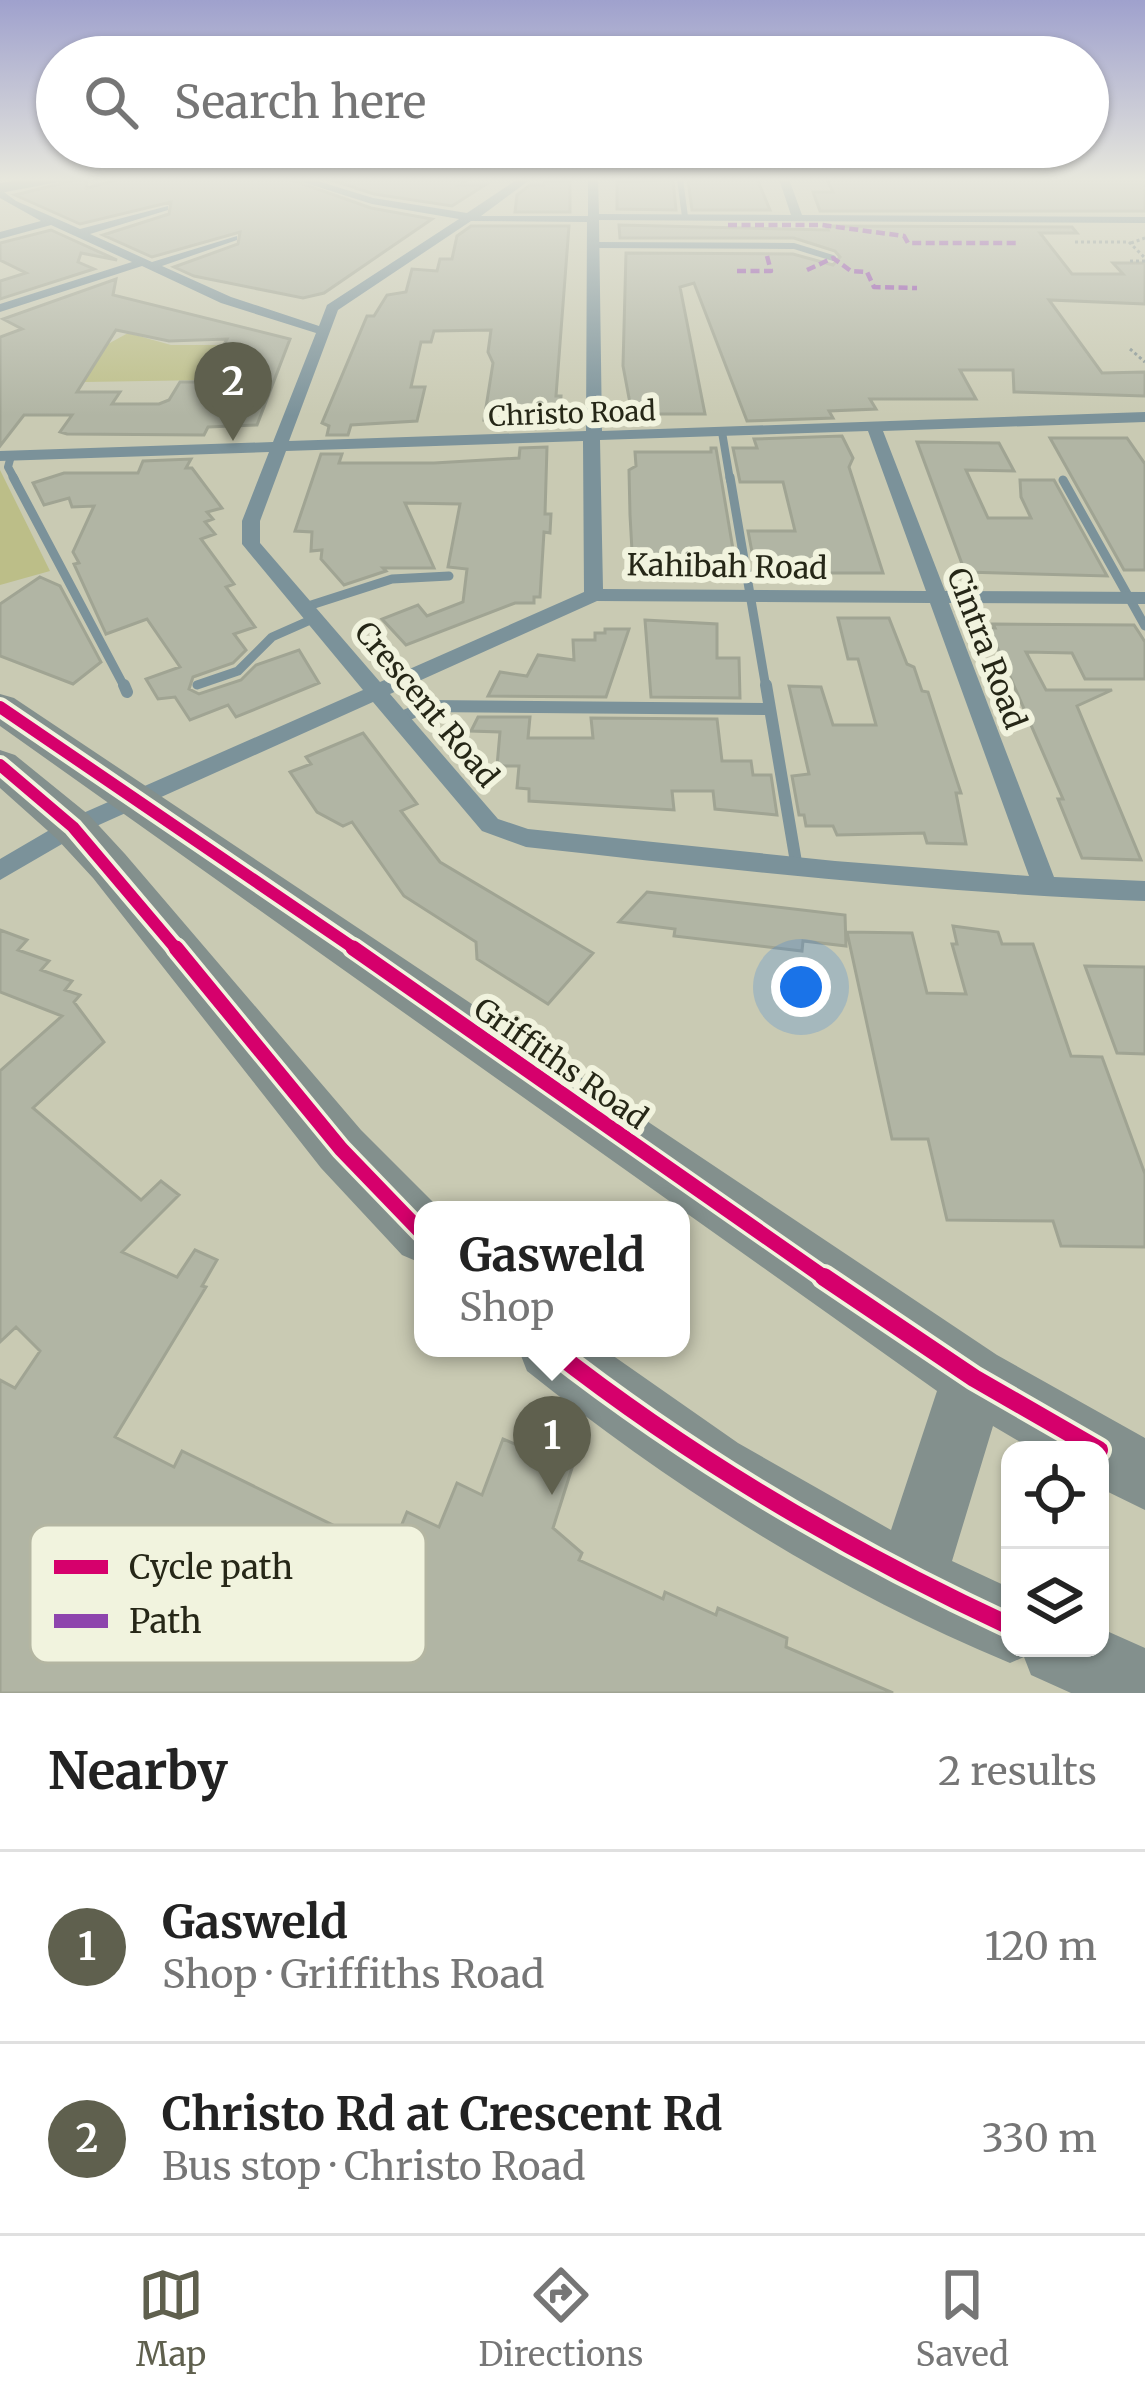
<!DOCTYPE html>
<meta charset="utf-8">
<style>
:root{--surface:#fff;--page:#f2f2f2;--text:#222;--muted:#767676;--line:#e0e0e0;--accent:#5f604e}
body{margin:0;font-family:Merriweather,serif;background:var(--page);color:var(--text)}
.controls{position:absolute;right:36px;bottom:36px;display:grid;overflow:hidden;border-radius:24px;box-shadow:0 3px 9px #0004}
.controls button{width:108px;height:108px;display:grid;place-items:center;padding:0;border:0;border-bottom:3px solid var(--line);background:var(--surface);color:var(--text);font:60px sans-serif}
.you{position:absolute;left:801px;top:987px;width:42px;height:42px;margin:-30px;border:9px solid #fff;border-radius:50%;background:#1a73e8;box-shadow:0 0 0 18px #1a73e833}
.badge{display:grid;place-items:center;width:78px;height:78px;border-radius:50%;background:var(--accent);color:#fff;font-size:39px;font-weight:700}
.pin{position:absolute;translate:-50% -99px;filter:drop-shadow(0 3px 6px #0008)}
.pin::after{content:'';position:absolute;top:63px;width:42px;height:36px;background:inherit;clip-path:polygon(0 0,100% 0,50% 100%)}
.popup{position:absolute;left:414px;top:1201px;width:276px;height:156px;box-sizing:border-box;display:grid;place-content:center;border-radius:24px;background:var(--surface);filter:drop-shadow(0 3px 9px #0005);font-size:39px;white-space:nowrap;color:var(--muted)}
.popup b{font-size:45px;color:var(--text)}
.popup::after{content:'';position:absolute;left:50%;top:100%;margin-left:-24px;border:24px solid transparent;border-top-color:var(--surface)}
.list{margin:0;padding:0;list-style:none}
h2{display:flex;justify-content:space-between;align-items:center;height:156px;margin:0;padding:0 48px;font-size:51px}
h2 small{font-size:39px;font-weight:400;color:var(--muted)}
.list li{display:grid;grid-template-columns:78px 1fr auto;gap:36px;align-items:center;box-sizing:border-box;height:192px;padding:0 48px;border-top:3px solid var(--line)}
.list b{display:block;font-size:45px;white-space:nowrap}
.list p{margin:0;font-size:39px;white-space:nowrap;color:var(--muted)}
.list em{font-size:39px;font-style:normal;color:var(--muted)}
.icon{flex:none;width:66px;height:66px;fill:none;stroke:currentColor;stroke-width:2;stroke-linecap:round;stroke-linejoin:round}
.map{position:relative;flex:none;width:1145px;height:1693px;overflow:hidden}
.search{position:absolute;background:var(--surface);box-shadow:0 3px 9px #0004;left:36px;right:36px;top:36px;height:132px;display:flex;align-items:center;gap:30px;box-sizing:border-box;padding:0 42px;border-radius:66px;color:var(--muted);font-size:45px}
.sheet{height:540px;background:var(--surface)}
nav{display:flex;justify-content:space-around;align-items:center;box-sizing:border-box;height:168px;border-top:3px solid var(--line);background:var(--surface);font-size:33px;color:var(--muted)}
nav a{display:grid;justify-items:center;gap:6px}
nav .on{color:var(--accent)}
.map>svg:first-child{display:block}
.green{fill:#bcbe88}
.building{fill:#b1b5a4;stroke:#a0a493;stroke-width:3;fill-rule:evenodd}
.lines{fill:none;stroke-linecap:round;stroke-linejoin:round}
.path{stroke:#879594;stroke-width:3;stroke-dasharray:3 3;stroke-linecap:butt}
.lane-far3{stroke:#7b929a;stroke-width:6}
.lane-far2{stroke:#7b929a;stroke-width:8}
.lane-far1{stroke:#7b929a;stroke-width:9}
.lane{stroke:#7b929a;stroke-width:12}
.street{fill:#7b929a;fill-rule:evenodd}
.secondary{fill:#7e9194;fill-rule:evenodd}
.highway{fill:#83908d;fill-rule:evenodd}
.quiet{stroke:#8e44ad;stroke-width:4.5;stroke-dasharray:9 4.5;stroke-linecap:butt}
.cycleway-far2-casing{stroke:#f1f3de;stroke-width:20}
.cycleway-far1-casing{stroke:#f1f3de;stroke-width:22}
.cycleway-casing{stroke:#f1f3de;stroke-width:26}
.cycleway-far2{stroke:#d6006c;stroke-width:12}
.cycleway-far1{stroke:#d6006c;stroke-width:15}
.cycleway{stroke:#d6006c;stroke-width:18}
.labels{text-anchor:middle;dominant-baseline:central;stroke-width:12;stroke-linejoin:round;paint-order:stroke}
.far-street-label{font-size:27px;fill:#262717;stroke:#f1f3de}
.street-label{font-size:30px;fill:#262717;stroke:#f1f3de}
.key{fill:#f1f3de;stroke:#b4b6a2;stroke-width:3}
.key-label{font-size:33px;fill:#262717}
</style>
<div class="map">
<svg width="1145" height="1693" viewBox="0 0 1145 1693">
<rect width="100%" height="100%" fill="#c9cab3"/>
<path class="green" d="M128 333 171 345H221L208 380 84 382 108 344Z
M0 470 50 571 0 585Z"/>
<path class="building" d="M79 179H86L87 188 120 179H289L371 208 432 219 324 293 303 298 194 276 174 267 238 244 240 232 152 257 103 235 169 214 171 202 80 224 15 195Z
M328 179H469L460 185H485L452 206 374 194Z
M757 179 770 210H692L688 180Z
M827 179H1145V211H820L813 192H833Z
M664 180H673L676 210 617 209V182Z
M544 181H570V212H515L517 195 530 185H544Z
M619 225 828 230 826 226 1072 227 1077 233H1040L1072 274H1123L1113 263H1145V304L1049 300 1102 373 1145 372V396L1014 392 1013 370H960L976 399H870L876 409 829 411 833 418 747 421 694 283 680 287 705 414H632L623 366 626 253 793 254 833 265 840 257 835 251 794 238H620Z
M471 226H569L556 396H561L560 419H549L548 428 521 429 522 420H484L493 363 488 352 491 330 434 331 431 342H421L411 387H425L417 421 351 425 348 435H327L329 426 322 423 367 316H374L387 295 406 292 412 269 437 271 440 259H452L457 236Z
M51 230 117 260 81 253 78 262 94 269 0 299V281L26 273 0 260V243Z
M116 279 113 295 290 339 257 425 208 427 204 435 67 434 60 432 72 415H24L0 446V337L22 329 3 319ZM116 330 169 341 227 339 204 382H180L169 400 159 404H112L120 392H77Z
M842 436 853 458 849 467 883 573H756L748 531H795L783 482H740L733 448H757L754 439Z
M1050 438H1127L1145 464V570H1124Z
M917 442 999 443 1014 471 966 470 988 518H1031L1021 497 1020 480H1054L1107 576 965 572Z
M547 447 545 514H551L550 533 544 532 540 597H534V603H515L406 645 382 619 418 605 427 616 463 602 467 569 448 567 460 504 405 503 434 568H383L386 571 344 585 321 559 322 550 311 551 312 532 295 531 321 454H342L339 463H434L519 458 520 448Z
M711 448H716L737 573H721V568H641L640 552 632 551 630 515 629 470 636 466 635 452H711Z
M191 459 186 468H192L222 508 207 512 213 519 205 522 215 534 201 539 234 584 226 587 255 627 234 634 246 650 233 663 193 677 189 689 199 694 241 680 256 665 299 650 319 683 236 717 228 705 190 720 175 697 158 699 146 679 180 667 147 619 106 634 74 564 79 563 73 552 94 506 72 507 69 498 44 505 33 483 64 473H138L143 461Z
M40 577 60 586 101 662 73 684 0 656V604Z
M838 618H889L907 664 914 667 922 691 928 692 940 729 961 793H956L966 844 927 843 924 833 837 835 833 826H806L804 815H799L792 776 809 774 789 686 821 687 833 725H876L858 659H848Z
M645 620 717 624V658H739L740 698 651 697Z
M993 624 1134 625 1140 634 1145 642V679H1085L1072 653 1026 652 1046 690H1112L1077 706 1141 860 1082 858 1058 799H1063L989 628H995Z
M605 629H629L606 697 488 696 500 672 527 676 538 655 574 660 573 640H595V633H605Z
M478 717H530L528 738H593L591 718 717 719 722 761H751L753 775H771L777 815 715 809 713 791H672L674 810 529 801V789L517 788 519 766H497L500 732 471 731Z
M363 733 417 804 401 811 440 862 593 953 548 1004 477 959 476 942 404 896 352 822 343 826 317 812 290 772 311 764 306 757Z
M647 892 845 915 846 946 803 941 802 951 674 936 675 929 619 922Z
M953 926 998 932 1002 944H1033L1071 1056 1102 1057 1145 1174V1247L1061 1246 1053 1221 947 1220 928 1139H892L847 932 912 933 927 993 966 994 952 944H957Z
M0 930 27 940 18 950 49 961 41 970 72 981 65 990 80 995 74 1002 104 1042 33 1108 141 1200 161 1181 179 1195 122 1252 177 1277 195 1250 217 1260 202 1286 206 1287 115 1437 174 1467 182 1451 390 1553 407 1512 439 1527 457 1483 482 1495 503 1439 572 1468 553 1528 582 1553 579 1560 663 1599 665 1592 716 1615 718 1608 787 1638 786 1647 893 1693H0V1380L15 1388 40 1351 16 1327 0 1342V1071L62 1016 0 992Z
M1085 966 1145 967V1054L1117 1053Z"/>
<g class="lines">
<path class="path" d="M1075 242H1129L1145 258
M1131 243 1145 238
M1130 261H1145
M1130 349 1145 362"/>
<path class="lane-far3" d="M680 179 685 217
M593 245 794 246 833 258"/>
<path class="lane-far2" d="M722 432 730 480
M11 456 8 467 15 480"/>
<path class="lane-far1" d="M13 477 125 688
M730 477 766 688
M1063 480 1145 626
M305 607 392 579 449 576
M197 685 238 671 272 637 315 618"/>
<path class="lane" d="M124 685 127 692
M766 685 797 868
M400 718 427 706 770 709"/>
<path class="street" d="M293 179H311L373 198 467 213 518 179H531L481 216H588V179H598L599 214 791 215 779 179H789L802 215 1145 217V223L599 220 602 431 1145 412V422L883 431 945 591 1145 592V604L949 603 1054 877 1145 881V901C939 893 732 870 526 847L482 831 373 702 81 833 0 880V859L65 821 363 690 242 544V521L269 452 0 461V451L273 442 316 333 221 303 142 266 0 312V304L132 262 51 225 0 239V232L41 221 0 198V189L16 201 80 229 168 206V210L90 234 152 262 237 236V240L162 266 231 297 319 326 327 305 459 219 372 204ZM471 221 587 222 586 431 289 441 338 310ZM868 431 926 591 603 589 600 440ZM583 441 584 592 380 682 260 543V521L286 451ZM597 601 930 603 1029 876 835 861 528 829 498 819 390 694Z"/>
<path class="secondary" d="M28 179H75L0 193V183Z"/>
<path class="highway" d="M0 694 14 698 997 1355 1145 1438V1510L1100 1488V1450H1034L993 1426 952 1561 1010 1588V1648H1100V1628L1145 1648V1693H1071L1031 1675 1024 1657 1010 1663C836 1591 675 1489 527 1371L518 1348H602L738 1443 891 1530 937 1391 0 726Z
M0 750 15 755 89 815 125 854 361 1130 441 1210H423V1264L402 1255 321 1168 93 878 57 839 0 788Z"/>
<path class="quiet" d="M728 225H822L904 236 908 243H1019
M807 270 833 258 851 271 867 272 874 287 917 288
M737 271H771L767 256"/>
<defs>
<path id="cycleway-far2" d="M0 707 358 951
M0 765 73 827 178 951"/>
<path id="cycleway-far1" d="M176 948 341 1149 423 1234
M353 948 828 1280"/>
<path id="cycleway" d="M824 1277 974 1378 1099 1450
M550 1348C693 1460 846 1550 1010 1626"/>
</defs>
<use href="#cycleway-far2" class="cycleway-far2-casing"/>
<use href="#cycleway-far1" class="cycleway-far1-casing"/>
<use href="#cycleway" class="cycleway-casing"/>
<use href="#cycleway-far2" class="cycleway-far2"/>
<use href="#cycleway-far1" class="cycleway-far1"/>
<use href="#cycleway" class="cycleway"/>
</g>
<linearGradient id="sky" x2="0" y2="1"><stop stop-color="#9fa1cd"/><stop offset="0.43" stop-color="#e7e7dd"/><stop offset="1" stop-color="#e7e7dd" stop-opacity="0"/></linearGradient>
<rect width="1145" height="416" fill="url(#sky)"/>
<g class="labels">
<g class="far-street-label">
<text transform="translate(572 413) rotate(-2)">Christo Road</text>
</g>
<g class="street-label">
<text transform="translate(727 566) rotate(1)">Kahibah Road</text>
<text transform="translate(987 648) rotate(69)">Cintra Road</text>
<text transform="translate(427 704) rotate(50)">Crescent Road</text>
<text transform="translate(561 1063) rotate(35)">Griffiths Road</text>
</g>
</g>
<rect x="30" y="1525" width="396" height="138" rx="18" class="key"/>
<rect x="54" y="1560" width="54" height="14" fill="#d6006c"/>
<rect x="54" y="1614" width="54" height="14" fill="#8e44ad"/>
<g class="key-label">
<text x="129" y="1579">Cycle path</text>
<text x="129" y="1633">Path</text>
</g>
</svg>
<div class="controls">
<button><svg class="icon" aria-label="locate" viewBox="0 0 24 24"><circle cx="12" cy="12" r="6"/><path d="M12 2v4M12 18v4M2 12h4M18 12h4"/></svg></button>
<button><svg class="icon" aria-label="layers" viewBox="0 0 24 24"><path d="M12 4l9 5-9 5-9-5zM3 14l9 5 9-5"/></svg></button>
</div>
<div class="you"></div>
<div class="pin badge" style="left:552px;top:1495px">1</div>
<div class="popup"><b>Gasweld</b>Shop</div>
<div class="pin badge" style="left:233px;top:441px">2</div>
<div class="search"><svg class="icon" aria-label="search" viewBox="0 0 24 24"><circle cx="10" cy="10" r="6"/><path d="M15 15l6 6"/></svg>Search here</div>
</div>
<section class="sheet">
<h2>Nearby<small>2 results</small></h2>
<ul class="list">
<li><span class="badge">1</span><div><b>Gasweld</b><p>Shop · Griffiths Road</p></div><em>120 m</em></li>
<li><span class="badge">2</span><div><b>Christo Rd at Crescent Rd</b><p>Bus stop · Christo Road</p></div><em>330 m</em></li>
</ul>
</section>
<nav>
<a class="on"><svg class="icon" aria-label="map" viewBox="0 0 24 24"><path d="M3 6l6-2 6 2 6-2v14l-6 2-6-2-6 2zM9 4v14M15 6v14"/></svg>Map</a>
<a><svg class="icon" aria-label="directions" viewBox="0 0 24 24"><path d="M12 3l9 9-9 9-9-9zM9 14v-3h6M13 9l2 2-2 2"/></svg>Directions</a>
<a><svg class="icon" aria-label="saved" viewBox="0 0 24 24"><path d="M7 4h10v16l-5-4-5 4z"/></svg>Saved</a>
</nav>
